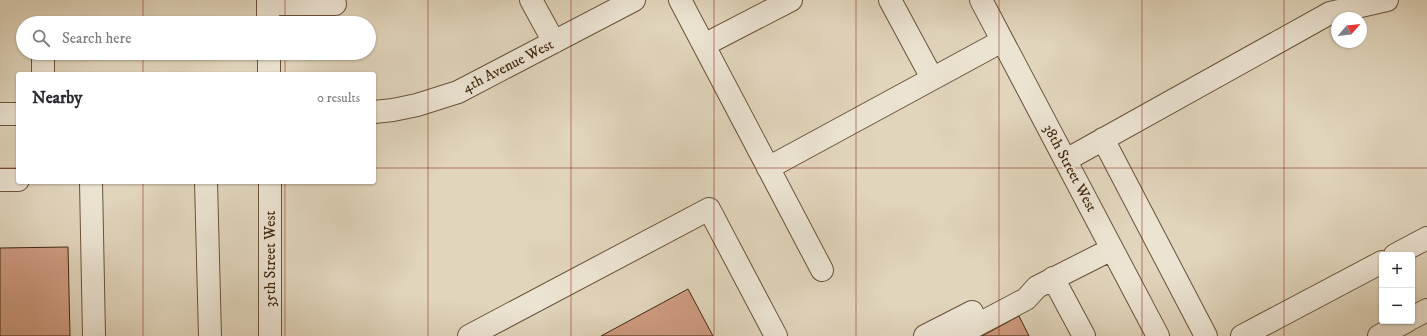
<!DOCTYPE html>
<meta charset="utf-8">
<style>
:root{--surface:#fff;--page:#f2f2f3;--text:#2b2b33;--muted:#7c7c81;--line:#e1e1e2}
body{margin:0;font-family:"IM FELL DW Pica",serif;background:var(--page);color:var(--text)}
.controls{position:absolute;right:12px;bottom:12px;display:grid;overflow:hidden;border-radius:4px;box-shadow:0 1px 3px #0004}
.controls button{width:36px;height:36px;display:grid;place-items:center;padding:0;border:0;border-bottom:1px solid var(--line);background:var(--surface);color:var(--text);font:20px sans-serif}
.compass{position:absolute;left:1331px;top:12px;width:36px;height:36px;border-radius:50%;background:var(--surface);box-shadow:0 1px 3px #0004;rotate:62deg}
.list{margin:0;padding:0;list-style:none}
h2{display:flex;justify-content:space-between;align-items:center;height:52px;margin:0;padding:0 16px;font-size:17px}
h2 small{font-size:13px;font-weight:400;color:var(--muted)}
.icon{flex:none;width:22px;height:22px;fill:none;stroke:currentColor;stroke-width:2;stroke-linecap:round;stroke-linejoin:round}
.map{position:relative;flex:none;width:1427px;height:336px;overflow:hidden}
.search{position:absolute;background:var(--surface);box-shadow:0 1px 3px #0004;left:16px;top:16px;width:360px;height:44px;display:flex;align-items:center;gap:10px;box-sizing:border-box;padding:0 14px;border-radius:22px;color:var(--muted);font-size:15px}
.panel{position:absolute;background:var(--surface);box-shadow:0 1px 3px #0004;left:16px;top:72px;width:360px;height:112px;border-radius:4px}
.map>svg:first-child{display:block}
.building{fill:#cf9c81;stroke:#41280f}
.lines{fill:none;stroke-linecap:round;stroke-linejoin:round}
.minor-casing{stroke:#69533a;stroke-width:24}
.minor{stroke:#ece4d3;stroke-width:22}
.grid{fill:none;stroke:#8f2418;stroke-width:1;stroke-opacity:0.55}
.labels{text-anchor:middle;dominant-baseline:central;stroke-width:4;stroke-linejoin:round;paint-order:stroke}
.street-label{font-size:15px;fill:#41280f;stroke:#ece4d3}
</style>
<div class="map">
<svg width="1427" height="336" viewBox="0 0 1427 336">
<rect width="100%" height="100%" fill="#e1d5bc"/>
<filter id="stains"><feTurbulence type="fractalNoise" baseFrequency=".005" numOctaves="4"/><feColorMatrix values="0 0 0 0 .2 0 0 0 0 .09 0 0 0 0 .02 0 0 0 .5 -.17"/></filter>
<radialGradient id="worn" r=".72"><stop offset=".6" stop-color="#630" stop-opacity="0"/><stop offset="1" stop-color="#630" stop-opacity=".3"/></radialGradient>
<path class="building" d="M68 247 70 336H0V248Z
M688 289 713 336H601Z
M1019 316 1029 336H982Z"/>
<g class="lines">
<defs>
<path id="minor" d="M268 0V23
M531 0 554 42
M680 0 822 270
M890 0 932 78
M981 0 1158 336
M268 4H335
M704 45 791 0
M269 53V74
M43 74V53
M374 112 393 110 417 105 458 92 634 0
M0 114H18
M1103 139 1206 336
M1066 160 1330 13 1387 0
M768 168 1002 41
M0 180H18
M91 182 94 336
M206 182 210 336
M270 182V336
M1395 255 1427 238
M1053 278 1084 336
M1412 318 1427 310
M469 336 709 209 776 336
M925 336 972 312
M956 336 1026 299 1037 287 1112 249
M1242 336 1382 262
M1379 336 1407 321"/>
</defs>
<use href="#minor" class="minor-casing"/>
<use href="#minor" class="minor"/>
</g>
<path class="grid" d="M143 0V23M285 0V23M428 0V336M571 0V336M714 0V336M856 0V336M999 0V336M1142 0V336M1284 0V336M143 53V74M285 53V74M0 168H18M374 168H1427M143 182V336M285 182V336"/>
<g class="labels">
<g class="street-label">
<text transform="translate(508 66) rotate(-27)">4th Avenue West</text>
<text transform="translate(1070 168) rotate(62)">38th Street West</text>
<text transform="translate(270 259) rotate(-90)">35th Street West</text>
</g>
</g>
<rect width="100%" height="100%" filter="url(#stains)"/>
<rect width="100%" height="100%" fill="url(#worn)"/>
</svg>
<div class="controls">
<button>+</button>
<button>−</button>
</div>
<svg class="compass" viewBox="-18 -18 36 36"><path d="M0-13l5 13h-10z" fill="#e53935"/><path d="M0 13l5-13h-10z" fill="#7c7c81"/></svg>
<div class="search"><svg class="icon" aria-label="search" viewBox="0 0 24 24"><circle cx="10" cy="10" r="6"/><path d="M15 15l6 6"/></svg>Search here</div>
<section class="panel">
<h2>Nearby<small>0 results</small></h2>
<ul class="list">
</ul>
</section>
</div>
